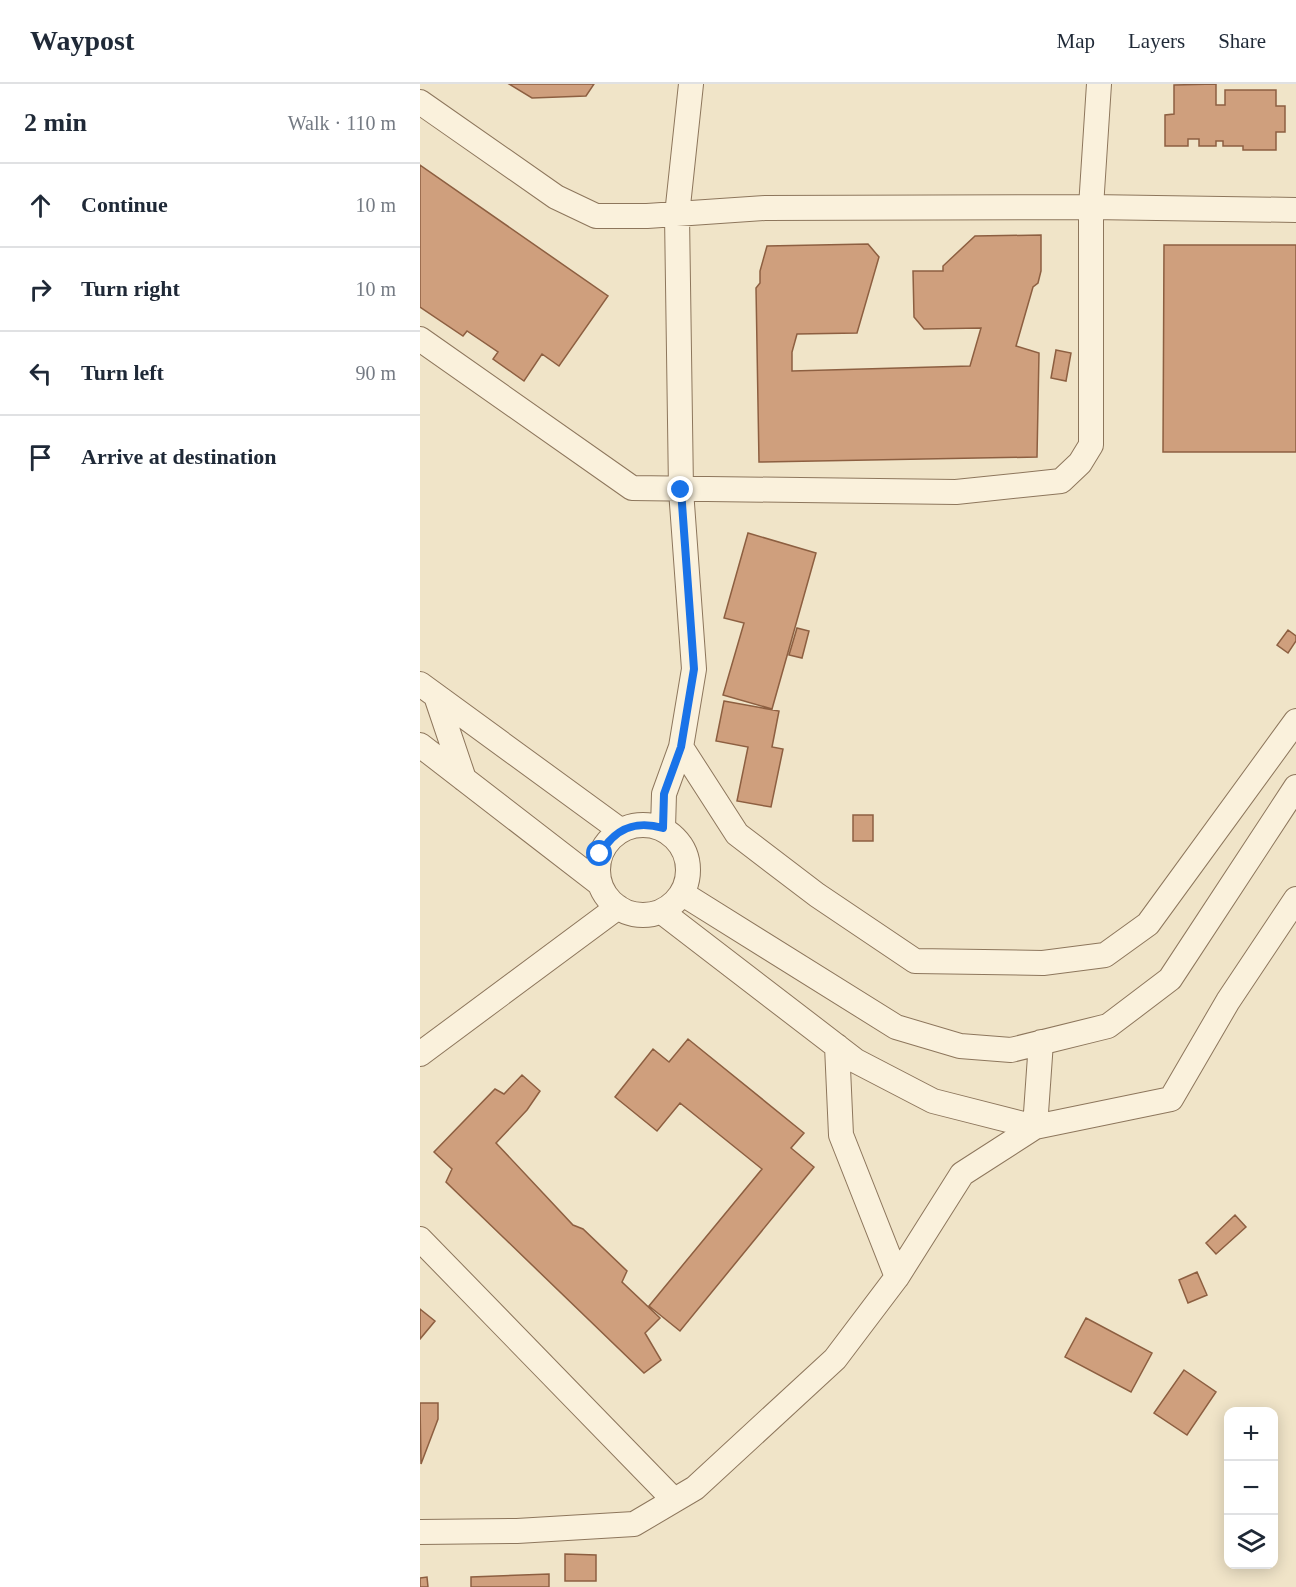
<!DOCTYPE html>
<meta charset="utf-8">
<style>
:root{--surface:#fff;--page:#f2f2f3;--text:#1f2937;--muted:#747a83;--line:#e0e1e3}
body{margin:0;font-family:Georgia,serif;background:var(--page);color:var(--text)}
.controls{position:absolute;right:18px;bottom:18px;display:grid;overflow:hidden;border-radius:12px;box-shadow:0 3px 15px #0003}
.controls button{width:54px;height:54px;display:grid;place-items:center;padding:0;border:0;border-bottom:2px solid var(--line);background:var(--surface);color:var(--text);font:30px sans-serif}
.stop{position:absolute;width:18px;height:18px;margin:-14px;border:4px solid #1a73e8;border-radius:50%;background:#fff}
.stop.end{background:#1a73e8;border-color:#fff;box-shadow:0 2px 6px #0008}
.list{margin:0;padding:0;list-style:none}
h2{display:flex;justify-content:space-between;align-items:center;height:78px;margin:0;padding:0 24px;font-size:26px}
h2 small{font-size:20px;font-weight:400;color:var(--muted)}
.list li{display:grid;grid-template-columns:39px 1fr auto;gap:18px;align-items:center;box-sizing:border-box;height:84px;padding:0 24px;border-top:2px solid var(--line)}
.list b{display:block;font-size:22px;white-space:nowrap}
.list em{font-size:20px;font-style:normal;color:var(--muted)}
.icon{flex:none;width:33px;height:33px;fill:none;stroke:currentColor;stroke-width:2;stroke-linecap:round;stroke-linejoin:round}
.map{position:relative;flex:none;width:876px;height:1503px;overflow:hidden}
header{display:flex;align-items:center;gap:36px;box-sizing:border-box;height:84px;padding:0 30px;background:var(--surface);border-bottom:2px solid var(--line)}
header strong{font-size:28px}
nav{display:flex;gap:33px;margin-inline-start:auto;font-size:21px}
main{display:flex}
aside{flex:1;background:var(--surface)}
.map>svg:first-child{display:block}
.building{fill:#cf9f7d;stroke:#8d5f41;stroke-width:1.5}
.lines{fill:none;stroke-linecap:round;stroke-linejoin:round}
.minor-casing{stroke:#8d765c;stroke-width:26}
.minor{stroke:#faf1dc;stroke-width:24}
.route{stroke:#1a73e8;stroke-width:8}
</style>
<header>
<strong>Waypost</strong>
<nav><a>Map</a><a>Layers</a><a>Share</a></nav>
</header>
<main>
<aside>
<h2>2 min<small>Walk · 110 m</small></h2>
<ul class="list">
<li><svg class="icon" aria-label="ahead" viewBox="0 0 24 24"><path d="M12 20V5M6 11l6-6 6 6"/></svg><div><b>Continue</b></div><em>10 m</em></li>
<li><svg class="icon" aria-label="right" viewBox="0 0 24 24"><path d="M7 20v-9h11M14 6l5 5-5 5"/></svg><div><b>Turn right</b></div><em>10 m</em></li>
<li><svg class="icon" aria-label="left" viewBox="0 0 24 24"><path d="M17 20v-9H6M10 6l-5 5 5 5"/></svg><div><b>Turn left</b></div><em>90 m</em></li>
<li><svg class="icon" aria-label="arrive" viewBox="0 0 24 24"><path d="M6 21V4h12l-3 4 3 4H6"/></svg><div><b>Arrive at destination</b></div></li>
</ul>
</aside>
<div class="map">
<svg width="876" height="1503" viewBox="0 0 876 1503">
<rect width="100%" height="100%" fill="#f0e4c8"/>
<path class="building" d="M89 0H174L166 12 112 14Z
M796 0V21H805V6H856V22H865V48H856V66H823V62H803V57H796V62H779V55H768V62H745V31L754 30V1Z
M0 81 188 212 139 282 122 270 104 297 73 275 78 268 47 247 43 252 0 223Z
M621 151V187L618 199 613 203 596 262 619 269 617 373 339 378 336 204 340 199V187L347 162 448 160 459 173 437 249 377 250 372 268V287L550 282 561 244 504 245 494 233 493 187H523V182L555 152Z
M744 161H876V368H743Z
M636 266 651 269 646 297 631 294Z
M328 449 396 469 352 625 303 611 324 539 304 534Z
M377 544 389 547 382 574 369 571Z
M868 546 876 552V557L868 569 857 561Z
M304 617 359 627 352 663 363 665 351 723 317 717 328 663 296 657Z
M433 731H453V757H433Z
M268 955 384 1049 371 1064 394 1083 260 1247 229 1222 342 1085 260 1019 237 1047 195 1013 233 965 249 978Z
M102 991 120 1007 107 1026 76 1059 153 1141 163 1145 207 1187 202 1198 240 1234 225 1249 241 1276 224 1289 26 1098 32 1085 14 1068 75 1005 84 1010Z
M815 1131 826 1143 796 1170 786 1159Z
M777 1188 787 1211 768 1219 759 1196Z
M0 1225 15 1237 0 1255Z
M666 1234 732 1269 711 1308 645 1273Z
M764 1286 796 1308 767 1351 734 1329Z
M0 1319H18V1335L1 1380Z
M145 1470 176 1471V1497H145Z
M129 1490V1503H51V1493Z
M7 1493 8 1503H0V1494Z"/>
<g class="lines">
<defs>
<path id="minor" d="M0 18 136 113 176 132H227L345 124 671 123 876 126
M0 255 212 404 536 408 641 397 660 379 671 361V123L679 0
M0 600 200 746
M16 612 44 695
M0 661 180 800
M261 663 317 750 397 811 495 877 623 879 685 871 728 840 876 637
M178 786a45 45 0 1 1 90 0a45 45 0 1 1-90 0Z
M243 744 244 710 261 663 274 585 261 406 257 131 271 0
M263 810 476 943 540 962 591 966 688 942 750 895 876 703
M242 828 436 977 513 1017 615 1043 751 1015 808 917 876 815
M417 962 421 1051 477 1193
M0 970 198 823
M0 1155 254 1416
M0 1448 97 1447 214 1440 275 1404 415 1275 477 1193 542 1090 615 1043 621 958"/>
</defs>
<use href="#minor" class="minor-casing"/>
<use href="#minor" class="minor"/>
</g>
<g class="lines">
<path class="route" d="M180 770C195 744 215 736 243 744L244 710 261 663 274 585 261 406"/>
</g>
</svg>
<div class="controls">
<button>+</button>
<button>−</button>
<button><svg class="icon" aria-label="layers" viewBox="0 0 24 24"><path d="M12 4l9 5-9 5-9-5zM3 14l9 5 9-5"/></svg></button>
</div>
<div class="stop" style="left:180px;top:770px"></div>
<div class="stop end" style="left:261px;top:406px"></div>
</div>
</main>
